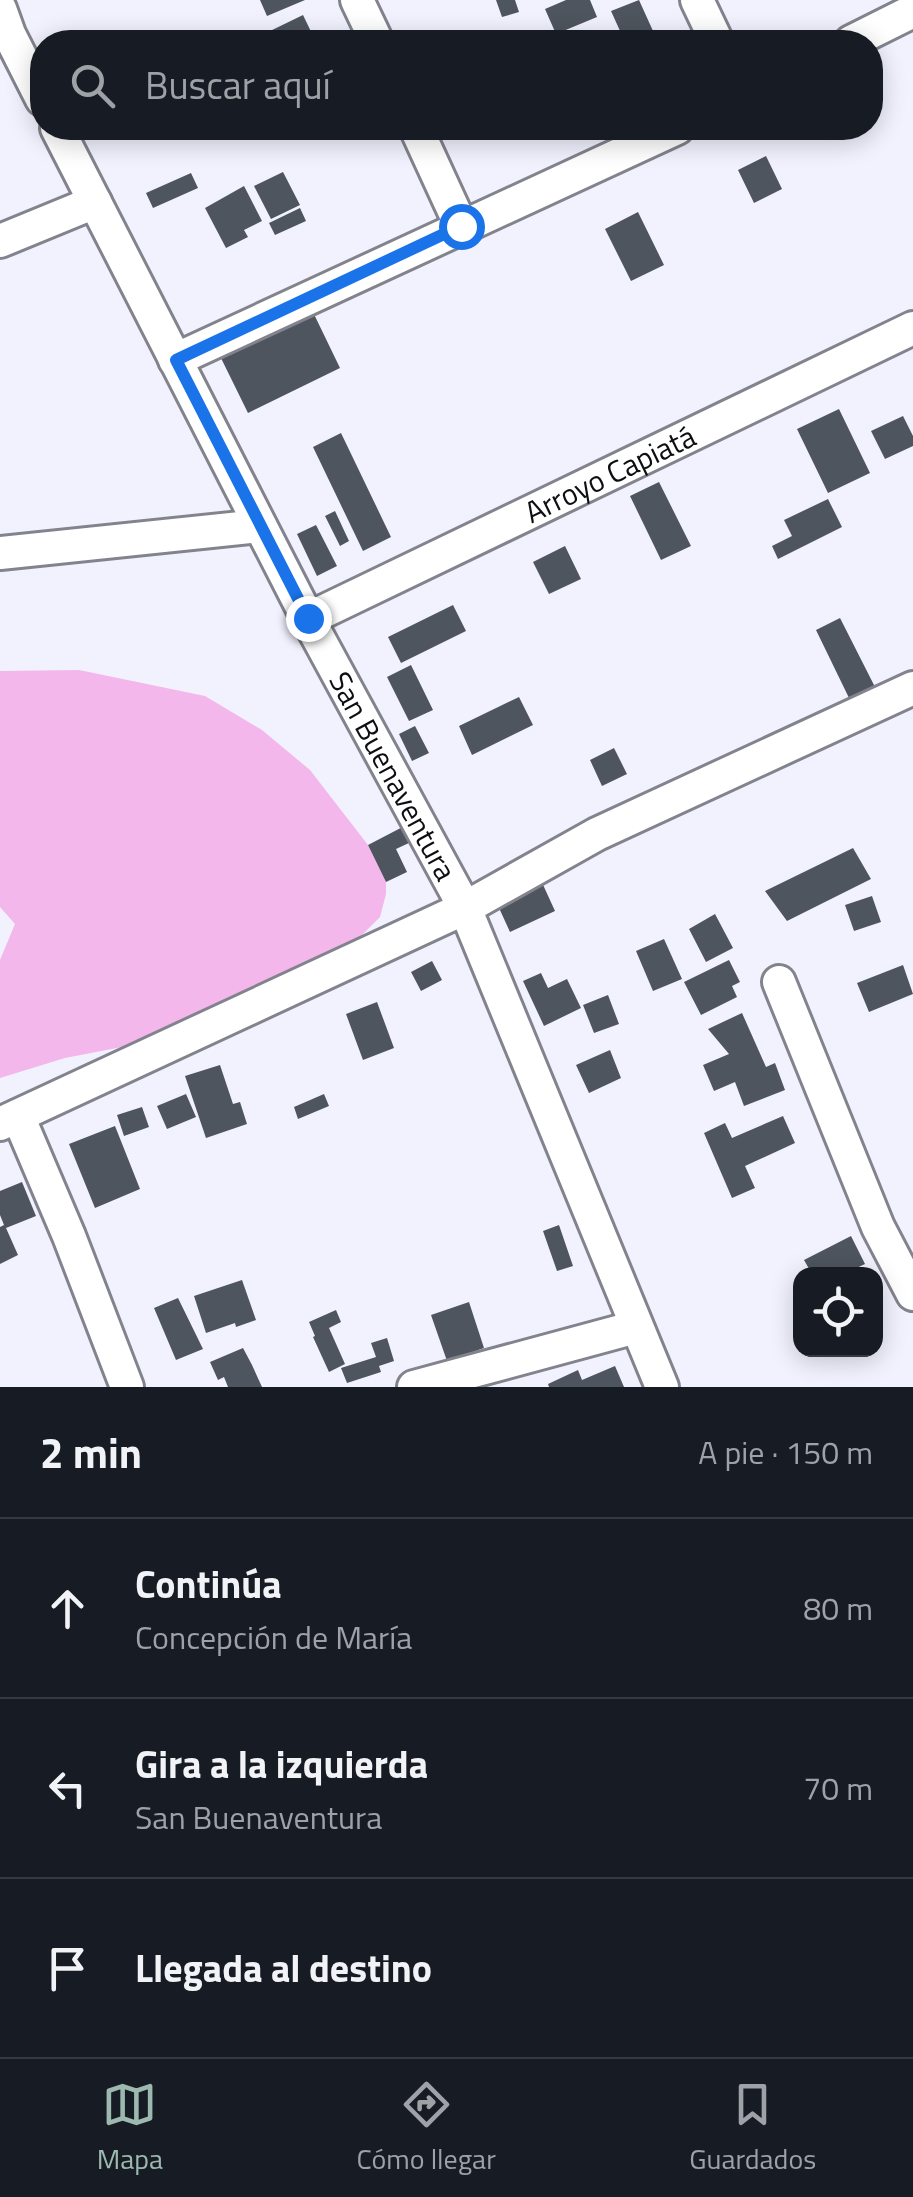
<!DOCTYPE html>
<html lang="es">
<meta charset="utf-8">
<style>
:root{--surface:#171b24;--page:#242831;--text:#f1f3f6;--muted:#9ea1a6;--line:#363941;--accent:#9cb8af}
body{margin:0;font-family:"Titillium Web",sans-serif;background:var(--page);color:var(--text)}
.controls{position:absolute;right:30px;bottom:30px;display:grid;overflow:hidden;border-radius:20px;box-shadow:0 5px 25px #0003}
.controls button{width:90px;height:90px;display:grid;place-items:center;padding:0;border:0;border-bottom:2px solid var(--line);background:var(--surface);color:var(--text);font:50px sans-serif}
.stop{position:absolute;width:30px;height:30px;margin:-22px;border:8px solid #1a73e8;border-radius:50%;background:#fff}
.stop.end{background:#1a73e8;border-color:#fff;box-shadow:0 2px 10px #0008}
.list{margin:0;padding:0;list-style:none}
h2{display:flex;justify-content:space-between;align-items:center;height:130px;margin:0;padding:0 40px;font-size:42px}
h2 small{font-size:32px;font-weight:400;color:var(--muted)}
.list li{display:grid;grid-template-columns:65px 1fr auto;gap:30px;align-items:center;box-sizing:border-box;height:180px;padding:0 40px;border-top:2px solid var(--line)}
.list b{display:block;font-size:38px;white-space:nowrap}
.list p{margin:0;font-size:32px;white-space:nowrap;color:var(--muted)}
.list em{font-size:32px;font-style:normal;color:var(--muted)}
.icon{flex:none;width:55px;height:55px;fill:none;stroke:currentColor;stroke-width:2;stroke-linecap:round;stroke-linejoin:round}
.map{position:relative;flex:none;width:913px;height:1387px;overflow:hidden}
.search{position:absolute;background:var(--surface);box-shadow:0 5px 25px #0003;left:30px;right:30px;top:30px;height:110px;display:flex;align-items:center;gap:25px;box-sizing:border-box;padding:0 35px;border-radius:40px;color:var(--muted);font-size:38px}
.sheet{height:670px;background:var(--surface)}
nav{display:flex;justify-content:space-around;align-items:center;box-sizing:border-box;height:140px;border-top:2px solid var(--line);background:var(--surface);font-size:28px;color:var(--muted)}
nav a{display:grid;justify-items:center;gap:5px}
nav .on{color:var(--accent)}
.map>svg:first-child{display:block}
.green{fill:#f3b7ec}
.building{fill:#4f555e}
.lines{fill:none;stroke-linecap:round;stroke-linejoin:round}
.minor-casing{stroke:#82838d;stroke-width:38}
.minor{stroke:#fff;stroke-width:32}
.route{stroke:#1a73e8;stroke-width:12}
.labels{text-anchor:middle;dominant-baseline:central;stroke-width:10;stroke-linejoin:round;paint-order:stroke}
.street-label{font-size:30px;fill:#0d0e11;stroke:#fff}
</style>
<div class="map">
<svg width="913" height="1387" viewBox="0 0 913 1387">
<rect width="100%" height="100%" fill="#f1f2fe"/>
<path class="green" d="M79 670 205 696 262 730 310 770 368 845 386 882V894L380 917 351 946 189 1034 65 1058 0 1078V960L15 924 0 907V671Z"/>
<path class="building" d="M260 0H305L267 16Z
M496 0H515L519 12 502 17Z
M566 0H590L597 17 556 34 545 9Z
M639 0 658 42H625L611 11Z
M303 15 316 42H273L268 32Z
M766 156 782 189 754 203 738 170Z
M283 172 300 205 271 219 254 186Z
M191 173 198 188 153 208 146 193Z
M244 186 262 221 244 230 248 237 226 248 205 208Z
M300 208 306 221 275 235 269 223Z
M638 212 664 265 631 281 605 229Z
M311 308 340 368 248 413 219 354Z
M839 409 870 473 828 493 797 429Z
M903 416 913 436V446L885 459 871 431Z
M341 433 391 537 363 551 313 447Z
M659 482 691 546 661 560 630 496Z
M828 499 842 527 778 559 772 546 792 536 784 520Z
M335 511 349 541 340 546 325 516Z
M316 525 337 566 317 576 297 534Z
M565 546 581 579 549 594 533 562Z
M453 605 466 631 401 663 388 637Z
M840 618 875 687 850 700 816 630Z
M411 665 433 710 409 721 387 677Z
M519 697 533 725 472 755 459 726Z
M415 726 429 753 412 761 399 734Z
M614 748 627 774 602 786 590 760Z
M416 820 424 836 396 849 407 872 386 882 368 845Z
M853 848 871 879 787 921 765 891Z
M539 876 555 911 510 932 494 897Z
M872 896 881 922 854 931 845 905Z
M715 914 733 948 706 962 689 929Z
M664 939 682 979 653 991 636 951Z
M729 960 740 982 732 986 737 997 701 1015 684 982Z
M432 961 442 980 421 991 411 972Z
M903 965 913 994 869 1012 857 983Z
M541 973 548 988 567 979 581 1008 544 1026 523 981Z
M608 995 619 1024 594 1033 583 1005Z
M377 1002 394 1048 363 1060 346 1014Z
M742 1013 766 1067 775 1063 785 1090 744 1106 735 1082 714 1091 703 1065 729 1054 708 1029Z
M610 1050 621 1078 589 1093 576 1065Z
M220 1065 233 1104 240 1102 247 1124 206 1138 185 1076Z
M186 1094 196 1117 167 1129 157 1106Z
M324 1094 329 1106 298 1119 294 1107Z
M142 1107 149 1127 124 1136 117 1115Z
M783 1116 795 1143 745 1166 755 1188 732 1198 704 1133 725 1123 732 1138Z
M115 1126 140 1189 95 1208 69 1144Z
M22 1182 36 1216 6 1228 18 1255 0 1264V1227L4 1225 0 1215V1191Z
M559 1225 573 1266 557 1271 543 1231Z
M851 1236 865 1264 844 1274H812L804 1260Z
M242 1280 256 1320 236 1327 235 1323 206 1333 194 1296Z
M178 1298 203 1349 176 1360 154 1308Z
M469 1302 484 1348 447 1361 431 1315Z
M336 1310 341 1322 329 1328 345 1364 329 1372 313 1337 315 1336 309 1322Z
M387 1338 394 1361 379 1366 381 1372 347 1383 341 1368 376 1357 371 1343Z
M243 1348 252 1365 262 1387H228L224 1377 218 1380 210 1362Z
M615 1366 624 1387H549L548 1384 578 1370 582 1380Z"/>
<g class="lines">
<defs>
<g id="minor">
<path d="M357 0 377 42"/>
<path d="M697 0 717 42"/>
<path d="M0 9 9 34 42 99"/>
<path d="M851 42 913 11"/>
<path id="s1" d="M57 128 308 619 465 908 662 1387"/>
<path d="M416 128 461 226"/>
<path d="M0 241 95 202"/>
<path d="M175 360 677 128"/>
<path d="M0 553 260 526"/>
<path id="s2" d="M308 619 913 328"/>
<path d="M779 982 878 1227 913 1294"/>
<path d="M18 1116 69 1236 127 1387"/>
<path d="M0 1124 465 908 597 834 913 688"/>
<path d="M414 1387 636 1327"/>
</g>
</defs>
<use href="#minor" class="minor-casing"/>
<use href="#minor" class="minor"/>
</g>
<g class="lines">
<path class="route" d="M308 618 176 360 461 226"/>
</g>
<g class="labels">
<g class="street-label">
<text stroke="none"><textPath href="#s2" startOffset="335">Arroyo Capiatá</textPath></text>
<text stroke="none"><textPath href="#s1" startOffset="730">San Buenaventura</textPath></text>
</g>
</g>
</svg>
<div class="controls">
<button><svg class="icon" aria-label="locate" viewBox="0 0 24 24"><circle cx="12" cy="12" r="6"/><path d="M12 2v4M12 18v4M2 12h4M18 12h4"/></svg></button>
</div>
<div class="stop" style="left:461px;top:226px"></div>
<div class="stop end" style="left:308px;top:618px"></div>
<div class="search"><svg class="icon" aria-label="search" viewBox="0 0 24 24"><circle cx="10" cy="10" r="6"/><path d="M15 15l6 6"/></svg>Buscar aquí</div>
</div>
<section class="sheet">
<h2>2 min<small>A pie · 150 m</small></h2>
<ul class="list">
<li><svg class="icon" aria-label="ahead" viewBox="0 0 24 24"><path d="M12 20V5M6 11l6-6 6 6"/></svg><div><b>Continúa</b><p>Concepción de María</p></div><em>80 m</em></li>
<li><svg class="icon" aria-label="left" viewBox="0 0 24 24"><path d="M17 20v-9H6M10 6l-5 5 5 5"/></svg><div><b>Gira a la izquierda</b><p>San Buenaventura</p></div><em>70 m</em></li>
<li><svg class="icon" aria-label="arrive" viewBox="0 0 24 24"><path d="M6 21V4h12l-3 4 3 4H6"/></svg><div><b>Llegada al destino</b></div></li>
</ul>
</section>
<nav>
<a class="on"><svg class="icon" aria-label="map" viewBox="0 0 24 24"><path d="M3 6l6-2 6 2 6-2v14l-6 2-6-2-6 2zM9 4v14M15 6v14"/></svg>Mapa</a>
<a><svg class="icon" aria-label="directions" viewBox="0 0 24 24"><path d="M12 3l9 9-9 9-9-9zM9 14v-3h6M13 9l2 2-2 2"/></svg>Cómo llegar</a>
<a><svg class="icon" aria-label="saved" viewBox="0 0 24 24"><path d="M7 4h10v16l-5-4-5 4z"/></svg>Guardados</a>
</nav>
